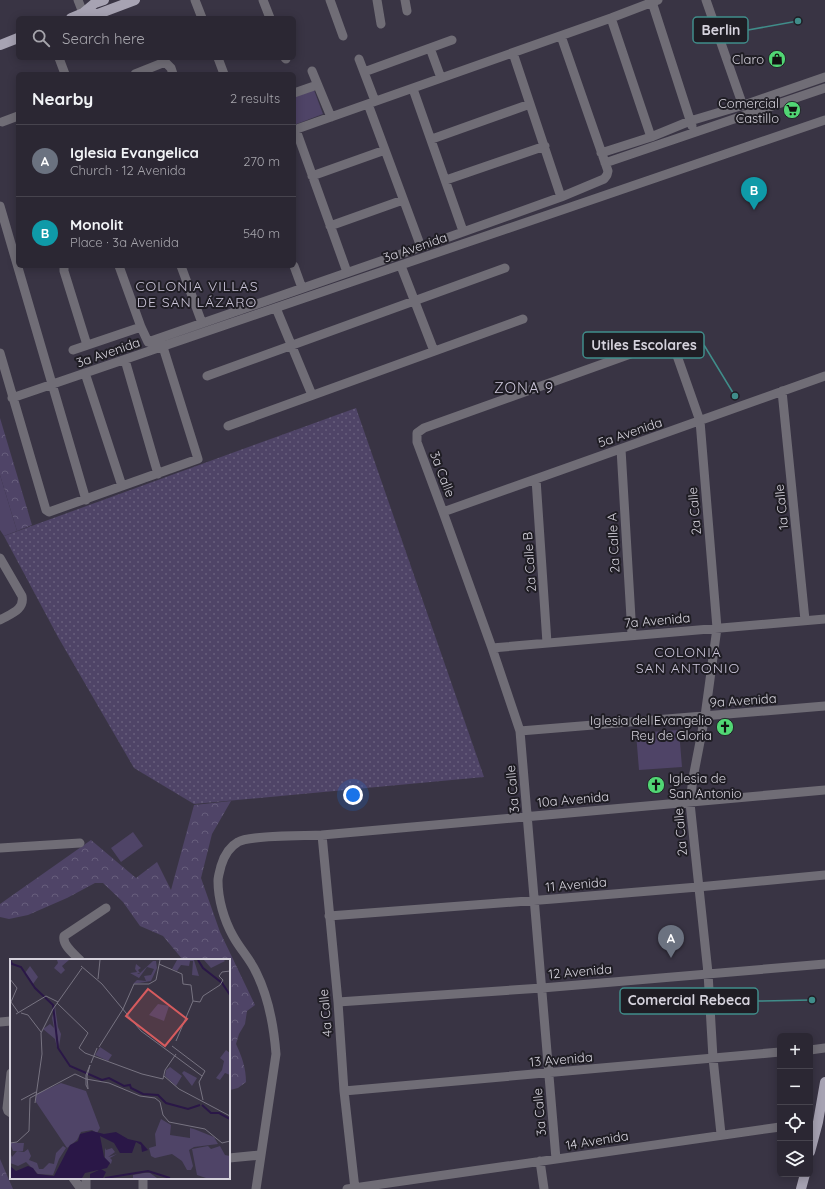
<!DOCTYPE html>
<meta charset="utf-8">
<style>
:root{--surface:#2b2733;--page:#37333f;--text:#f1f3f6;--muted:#a6a5ac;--line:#47444e;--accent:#db2777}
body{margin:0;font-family:Quicksand,sans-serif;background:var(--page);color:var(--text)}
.controls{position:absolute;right:12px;bottom:12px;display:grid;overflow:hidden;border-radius:6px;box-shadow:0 2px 10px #0003}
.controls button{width:36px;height:36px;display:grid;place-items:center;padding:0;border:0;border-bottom:1px solid var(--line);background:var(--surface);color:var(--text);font:20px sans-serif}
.you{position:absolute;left:353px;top:795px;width:14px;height:14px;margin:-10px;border:3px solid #fff;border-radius:50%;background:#1a73e8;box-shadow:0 0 0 6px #1a73e833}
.badge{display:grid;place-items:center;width:26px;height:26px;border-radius:50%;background:var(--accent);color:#fff;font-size:13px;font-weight:700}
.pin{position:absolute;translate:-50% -33px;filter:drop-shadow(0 1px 2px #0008)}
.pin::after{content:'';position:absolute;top:21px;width:14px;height:12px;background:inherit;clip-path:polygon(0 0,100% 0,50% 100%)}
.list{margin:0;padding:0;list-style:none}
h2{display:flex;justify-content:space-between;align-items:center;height:52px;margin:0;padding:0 16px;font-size:17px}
h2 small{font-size:13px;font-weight:400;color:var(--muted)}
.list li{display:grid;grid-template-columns:26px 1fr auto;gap:12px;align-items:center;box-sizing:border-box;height:72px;padding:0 16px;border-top:1px solid var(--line)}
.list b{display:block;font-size:15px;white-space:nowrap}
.list p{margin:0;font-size:13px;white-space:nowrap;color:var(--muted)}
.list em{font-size:13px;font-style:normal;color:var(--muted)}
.icon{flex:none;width:22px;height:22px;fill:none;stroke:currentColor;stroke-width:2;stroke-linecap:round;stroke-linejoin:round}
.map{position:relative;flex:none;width:825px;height:1189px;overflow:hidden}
.search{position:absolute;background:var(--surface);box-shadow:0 2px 10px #0003;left:16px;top:16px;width:280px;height:44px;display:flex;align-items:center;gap:10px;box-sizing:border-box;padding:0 14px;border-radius:6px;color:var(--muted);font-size:15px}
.panel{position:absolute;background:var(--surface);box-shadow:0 2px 10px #0003;left:16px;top:72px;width:280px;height:196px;border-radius:6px}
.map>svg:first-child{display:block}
.grass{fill:url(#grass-dots)}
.forest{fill:url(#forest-crowns)}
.park{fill:#4f4467}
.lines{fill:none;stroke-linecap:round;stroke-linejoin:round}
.minor{stroke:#706d76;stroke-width:9}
.major{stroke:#a7a3b3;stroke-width:10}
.labels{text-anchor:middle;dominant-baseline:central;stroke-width:4;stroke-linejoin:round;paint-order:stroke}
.poi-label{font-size:13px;fill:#d5d2dc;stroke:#1f1d24;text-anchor:end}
.street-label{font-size:13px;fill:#d5d2dc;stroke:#1f1d24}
.neighbourhood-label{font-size:14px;letter-spacing:1px;fill:#cbc5d9;stroke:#1f1d24}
.quarter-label{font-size:15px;letter-spacing:1px;fill:#cbc5d9;stroke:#1f1d24}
.inset-river{fill:none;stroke:#2a1747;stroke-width:2}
.inset-road{fill:none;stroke:#777381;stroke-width:1}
.view{fill:#d65b5e;fill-opacity:0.15;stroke:#d65b5e;stroke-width:2}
.inset-edge{fill:none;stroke:#d5d2dc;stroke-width:2}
.leader{fill:none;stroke:#408d8a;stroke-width:1.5}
.callout-dot{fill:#408d8a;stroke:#1f1d24;stroke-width:1.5}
.callout{fill:#1f1d24;stroke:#408d8a;stroke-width:1.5}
.callout-label{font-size:14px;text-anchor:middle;font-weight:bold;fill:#d5d2dc}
</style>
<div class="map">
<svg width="825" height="1189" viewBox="0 0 825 1189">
<defs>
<pattern id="grass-dots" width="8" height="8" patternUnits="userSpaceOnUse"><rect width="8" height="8" fill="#4f4467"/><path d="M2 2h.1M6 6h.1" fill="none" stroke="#675e7c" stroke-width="1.8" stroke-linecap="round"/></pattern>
<pattern id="forest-crowns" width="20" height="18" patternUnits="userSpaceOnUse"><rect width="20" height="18" fill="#4f4467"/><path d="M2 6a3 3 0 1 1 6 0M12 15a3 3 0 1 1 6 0" fill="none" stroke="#675e7c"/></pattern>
</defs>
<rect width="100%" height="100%" fill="#393444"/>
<path class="grass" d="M356 408 484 777 194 804 134 768 58 637 4 536Z"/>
<path class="forest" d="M0 418 32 525 17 531 0 475Z
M231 801 212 834 201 878 220 932 255 1005 247 1011 245 1024 239 1034 236 1044C242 1057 246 1068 246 1082L238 1088 230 1090H229V960H183L163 936 140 926 123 902 103 883H95L67 898 28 915 9 919 0 917V904L91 840 136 878 157 862 171 890 194 805Z
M0 1159 13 1189H0Z"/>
<path class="park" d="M314 90 323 114 294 125V97Z
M0 475 17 531 4 536 0 530Z
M679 730 682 767 639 770 636 733Z
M133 832 143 846 121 862 111 848Z"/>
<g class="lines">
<path class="minor" d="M78 0 83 13
M195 0 202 18
M263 0 270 18
M330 0 343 36
M377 0 381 24
M405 0 407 11
M706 0 743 106
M652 2 692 126
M611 18 651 137
M430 48 441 78
M513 53 561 197
M59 58 65 74
M218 58 224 74
M285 58 286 59
M359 59 375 101
M312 71 331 117
M364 72 452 40
M135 74 165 62 171 68 173 74
M413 89 463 231
M294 93 317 85
M368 104 421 247
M2 122 18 116
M294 130 611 18 658 0
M296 130 347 272
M432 139 530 104
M601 153 651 137 690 121 747 104 825 77
M605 163 825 88
M312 176 385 150
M446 180 545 146
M0 206 86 500
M330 226 403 200
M64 266V271L87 345
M119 266 141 327 148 342 421 247 561 197 604 179 607 175 608 171 561 36
M181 266 202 323
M294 266 302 288
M401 266 434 351
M276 308 312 395
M73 350 141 327
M0 353 46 510 49 512 198 459 163 347
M125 360 158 474
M85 373 122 486
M207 376 505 268
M782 391 805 620
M12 398 825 120
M228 426 523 319
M621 449 632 635
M536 479 547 643
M443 512 825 376
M0 558 22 596C25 610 10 614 0 620
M492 648 825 619
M520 731 825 706
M322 835 338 1002 344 1091 355 1189
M0 848 80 843
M329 916 553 899 698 887 825 875
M80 960C74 954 62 945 64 936L106 908
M338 1002 542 988 825 964
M0 1022 11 1021
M810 1050 825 1048
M11 1073 7 1108 8 1111 11 1113
M344 1091 780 1052
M229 1158 260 1155
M556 1159 520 731 492 648 443 512 417 442V433L424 428 664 342 671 343 675 350 700 421 717 628 705 716 693 778 690 803 708 973 713 1058 721 1134
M540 1161 544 1189
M73 1178 81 1189
M86 1189V1178
M143 1189V1178
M256 1189 276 1054C274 1028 268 996 256 972 250 959 240 949 233 936 224 920 218 899 218 881 218 876 220 871 221 866 224 856 229 847 238 842 249 835 306 836 322 835L825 790
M347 1189 780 1127"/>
<path class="major" d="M83 13 98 14 135 0
M71 18 83 13 95 3 104 0
M0 45 18 38
M810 1152 818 1122 825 1082
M801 1189 805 1174"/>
</g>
<defs>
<symbol id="shop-disc" viewBox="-11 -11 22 22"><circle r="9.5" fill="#51d674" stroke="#1f1d24"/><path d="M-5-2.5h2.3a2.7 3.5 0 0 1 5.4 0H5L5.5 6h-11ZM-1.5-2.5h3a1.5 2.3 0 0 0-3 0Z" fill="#111"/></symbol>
<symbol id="supermarket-disc" viewBox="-11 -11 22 22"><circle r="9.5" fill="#51d674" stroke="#1f1d24"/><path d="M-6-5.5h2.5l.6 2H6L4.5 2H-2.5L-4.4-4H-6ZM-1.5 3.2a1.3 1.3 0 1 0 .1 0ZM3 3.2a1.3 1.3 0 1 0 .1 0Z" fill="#111"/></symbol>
<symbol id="church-disc" viewBox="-11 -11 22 22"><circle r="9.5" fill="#51d674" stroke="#1f1d24"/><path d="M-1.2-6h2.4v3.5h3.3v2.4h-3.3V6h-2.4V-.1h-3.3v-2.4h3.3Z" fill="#111"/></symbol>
</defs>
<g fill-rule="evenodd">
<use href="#shop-disc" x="767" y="49" width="20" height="20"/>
<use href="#supermarket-disc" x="782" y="100" width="20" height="20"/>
<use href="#church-disc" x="715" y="717" width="20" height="20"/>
<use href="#church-disc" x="646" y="775" width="20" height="20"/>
</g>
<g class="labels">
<g class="poi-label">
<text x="764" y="59">Claro</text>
<text x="779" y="103">Comercial<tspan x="779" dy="15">Castillo</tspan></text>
<text x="712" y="720">Iglesia del Evangelio<tspan x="712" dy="15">Rey de Gloria</tspan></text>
<text x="669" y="778" text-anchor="start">Iglesia de<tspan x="669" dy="15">San Antonio</tspan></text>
</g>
<g class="street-label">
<text transform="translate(415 247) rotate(-19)">3a Avenida</text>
<text transform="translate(108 352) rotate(-19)">3a Avenida</text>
<text transform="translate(630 432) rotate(-19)">5a Avenida</text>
<text transform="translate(443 474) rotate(69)">3a Calle</text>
<text transform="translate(781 507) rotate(-96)">1a Calle</text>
<text transform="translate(694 511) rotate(-95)">2a Calle</text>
<text transform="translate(613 543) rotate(-93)">2a Calle A</text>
<text transform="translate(529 562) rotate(-94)">2a Calle B</text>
<text transform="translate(657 620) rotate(-5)">7a Avenida</text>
<text transform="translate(743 700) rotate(-4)">9a Avenida</text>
<text transform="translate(512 789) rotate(-95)">3a Calle</text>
<text transform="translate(573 799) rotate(-5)">10a Avenida</text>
<text transform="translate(680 832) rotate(-95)">2a Calle</text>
<text transform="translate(576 884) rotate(-5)">11 Avenida</text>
<text transform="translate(580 971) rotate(-5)">12 Avenida</text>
<text transform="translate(325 1013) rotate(-95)">4a Calle</text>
<text transform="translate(561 1059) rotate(-5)">13 Avenida</text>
<text transform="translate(539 1112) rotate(-95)">3a Calle</text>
<text transform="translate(597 1140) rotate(-9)">14 Avenida</text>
</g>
<g class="neighbourhood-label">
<text x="197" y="286">COLONIA VILLAS<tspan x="197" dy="16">DE SAN LÁZARO</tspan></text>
<text x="688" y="652">COLONIA<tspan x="688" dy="16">SAN ANTONIO</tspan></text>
</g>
<g class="quarter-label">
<text x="524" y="387">ZONA 9</text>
</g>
</g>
<g transform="translate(10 959)">
<rect width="220" height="220" fill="#393444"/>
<path d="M167 1H184L189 17 182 16 183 2H180L179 7 171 6 167 12 162 10ZM20 7 28 18 23 25 15 14ZM148 45 159 47 154 62 139 56ZM90 88 102 96 98 102 85 96ZM160 108 172 117 166 127 155 117 156 111ZM51 124 76 132 90 169 87 174 82 171 71 173 67 181 57 189 26 143V135ZM151 160 161 166 160 176 180 179V169L184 170 204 178 208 185 184 188 179 191 183 207 181 211H177L172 202 162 195 145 199 141 197 139 189 146 187 145 175ZM0 184H14L13 192H3Z" fill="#4f4467"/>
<path d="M194 1H214L215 2 201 9ZM143 2H146L147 9 141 22 123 25 127 21 136 22 134 17 141 16 144 10 137 8 129 19 120 14 127 13 125 10 126 5 131 9 128 11 130 14H127L129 15ZM45 47 48 68 51 75 49 88 46 68 47 89 45 80 33 70 40 65 44 69 42 59ZM216 91 220 94V116L215 114 210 121 206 119 212 111 214 102 210 99ZM174 112 187 119 182 127 172 114ZM53 187 56 189 49 200 43 216 28 215 16 203 8 207 0 204V193L2 198 7 192 14 193 18 190 21 197 19 201 27 204 29 210H33L39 204 44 205 46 194ZM95 189 96 191 102 189 105 193 98 198 107 195 100 199 102 201 101 205 95 199ZM134 214H140L147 219H123V216Z" fill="#4f4467"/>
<path d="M47 1H59L52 7 55 11 51 15 44 9 48 4Z" fill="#4f4467"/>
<path d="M198 187 201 190 210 187 215 196 220 197V219H196L187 216 182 190Z" fill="#4f4467"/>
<path d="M82 172 94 175 106 173 118 180 131 183 138 191 132 193 131 186 126 183 122 194H110L104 184 90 177 94 198 100 204 97 209 75 214 72 219H0V207L6 212 18 207 23 209 27 215 44 217 60 186 68 182 70 175ZM91 210 96 213 93 219H80V215Z" fill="#2a1747"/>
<path class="inset-river" d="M0 1 2 5 11 8 25 29 43 46 48 89 60 107 92 121 99 119 114 127 120 126 121 129 133 135 148 136 156 144 178 150 190 146M188 1 193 9 212 24 220 36M192 146 201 154H209L220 160M95 219 138 212 160 219"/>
<path class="inset-road" d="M149 5 172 15 173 25 181 26 183 42M71 7 92 25 131 72 192 117M0 20 7 29 1 43 8 53M88 20 90 1M183 42 190 43 193 37 210 26 213 21 209 17 212 13 220 12M47 44 78 74 69 89 75 94 132 115 153 120 155 111 166 95M11 54 18 56 31 73M6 55 36 37 48 43M166 82 183 42M162 87 195 112 189 123 193 141M89 88 113 50 124 25H139L146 21 150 1M81 104 87 89M80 106 76 116V126L78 130 77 117 80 106M154 117 169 130 220 157M11 141 26 133M25 144 32 95 31 74 43 50 72 9M0 184 7 183 19 172 20 139 65 115 76 120 99 124 130 137 145 139 150 143 153 156 159 163 195 170 212 184 220 182"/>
<path class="view" d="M138 30 177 60 155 87 116 57Z"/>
<rect width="220" height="220" class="inset-edge"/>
</g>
<path class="leader" d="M798 21L748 30M735 396L704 345M812 1000L758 1001"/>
<g class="callout-dot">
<circle cx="798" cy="21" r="4"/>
<circle cx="735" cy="396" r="4"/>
<circle cx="812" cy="1000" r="4"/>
</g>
<g class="callout">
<rect x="693" y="17" width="55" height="26" rx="4"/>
<rect x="583" y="332" width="121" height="26" rx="4"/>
<rect x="620" y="988" width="138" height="26" rx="4"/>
</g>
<g class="callout-label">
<text x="721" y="35">Berlin</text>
<text x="644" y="350">Utiles Escolares</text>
<text x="689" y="1005">Comercial Rebeca</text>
</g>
</svg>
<div class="controls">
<button>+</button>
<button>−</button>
<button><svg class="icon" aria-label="locate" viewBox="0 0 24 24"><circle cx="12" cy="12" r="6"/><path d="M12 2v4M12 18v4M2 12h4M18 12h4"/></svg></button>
<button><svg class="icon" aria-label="layers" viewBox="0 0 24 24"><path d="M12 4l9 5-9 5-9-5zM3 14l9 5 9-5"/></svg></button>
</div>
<div class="you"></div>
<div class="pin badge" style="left:671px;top:958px;background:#6b7280">A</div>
<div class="pin badge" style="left:754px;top:210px;background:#0f9aa8">B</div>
<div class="search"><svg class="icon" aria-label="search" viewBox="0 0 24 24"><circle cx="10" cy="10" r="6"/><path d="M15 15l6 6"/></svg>Search here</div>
<section class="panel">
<h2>Nearby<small>2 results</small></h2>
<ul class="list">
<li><span class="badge" style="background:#6b7280">A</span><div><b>Iglesia Evangelica</b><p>Church · 12 Avenida</p></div><em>270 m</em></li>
<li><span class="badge" style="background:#0f9aa8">B</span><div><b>Monolit</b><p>Place · 3a Avenida</p></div><em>540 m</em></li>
</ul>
</section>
</div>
